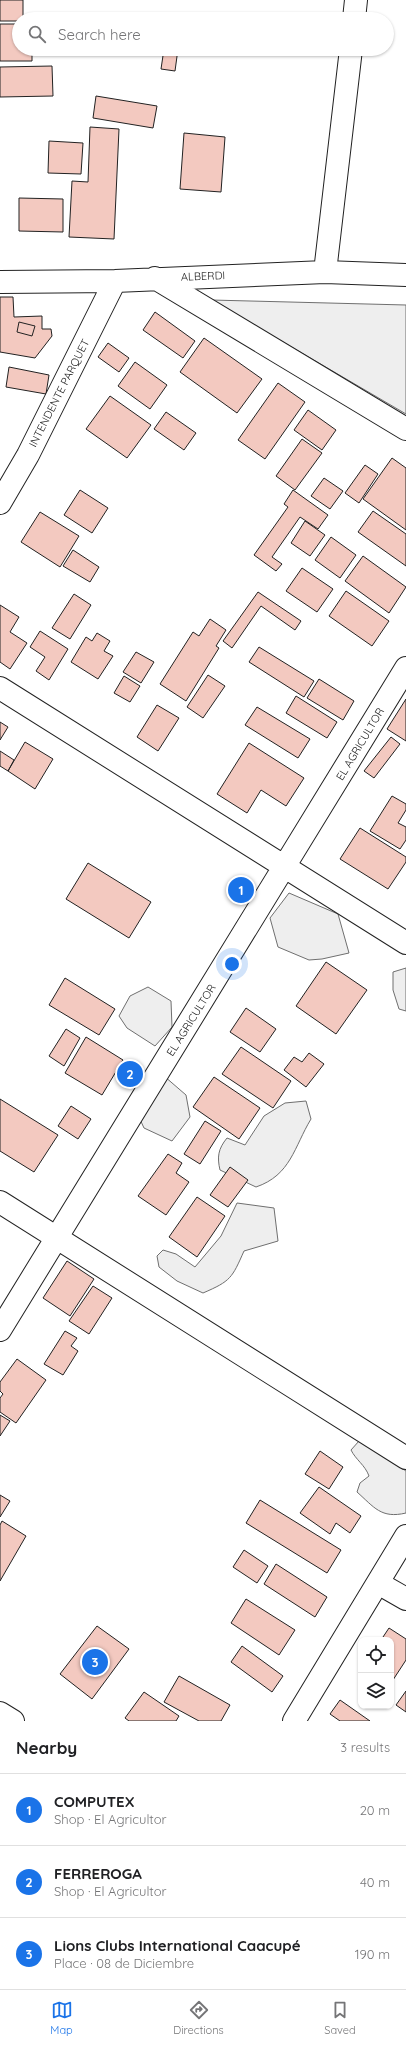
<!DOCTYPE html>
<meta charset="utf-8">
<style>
:root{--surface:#fff;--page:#f6f6f6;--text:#202124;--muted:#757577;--line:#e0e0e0;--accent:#1a73e8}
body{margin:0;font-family:Quicksand,sans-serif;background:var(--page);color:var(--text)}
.controls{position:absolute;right:12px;bottom:12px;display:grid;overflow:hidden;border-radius:8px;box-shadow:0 1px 3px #0004}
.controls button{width:36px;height:36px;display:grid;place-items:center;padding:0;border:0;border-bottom:1px solid var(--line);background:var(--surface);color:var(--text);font:20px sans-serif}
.you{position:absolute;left:232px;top:964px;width:14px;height:14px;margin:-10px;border:3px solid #fff;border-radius:50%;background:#1a73e8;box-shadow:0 0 0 6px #1a73e833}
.badge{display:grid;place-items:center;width:26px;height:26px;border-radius:50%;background:var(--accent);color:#fff;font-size:13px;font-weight:700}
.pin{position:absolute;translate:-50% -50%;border:2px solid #fff;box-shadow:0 1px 4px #0006}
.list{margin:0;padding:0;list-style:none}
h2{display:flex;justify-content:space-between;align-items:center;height:52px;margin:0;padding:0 16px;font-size:17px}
h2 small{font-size:13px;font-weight:400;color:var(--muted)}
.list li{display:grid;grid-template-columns:26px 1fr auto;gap:12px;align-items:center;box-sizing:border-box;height:72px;padding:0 16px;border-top:1px solid var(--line)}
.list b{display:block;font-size:15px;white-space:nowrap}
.list p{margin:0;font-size:13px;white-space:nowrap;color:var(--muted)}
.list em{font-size:13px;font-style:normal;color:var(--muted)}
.icon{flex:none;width:22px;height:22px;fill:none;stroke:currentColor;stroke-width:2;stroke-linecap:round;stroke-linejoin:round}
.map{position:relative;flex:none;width:406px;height:1721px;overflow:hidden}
.search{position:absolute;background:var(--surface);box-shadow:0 1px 3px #0004;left:12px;right:12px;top:12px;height:44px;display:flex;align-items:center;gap:10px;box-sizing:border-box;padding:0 14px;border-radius:22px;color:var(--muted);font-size:15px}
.sheet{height:268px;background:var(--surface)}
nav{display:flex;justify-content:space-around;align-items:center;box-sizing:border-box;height:56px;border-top:1px solid var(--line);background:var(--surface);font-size:11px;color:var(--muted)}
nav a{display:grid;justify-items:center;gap:2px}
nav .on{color:var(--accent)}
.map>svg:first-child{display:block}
.green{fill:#eee;stroke:#6f6f6f}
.building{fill:#f3c9c0;stroke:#222}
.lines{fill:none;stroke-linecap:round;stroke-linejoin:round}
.minor-casing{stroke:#222;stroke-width:24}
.minor{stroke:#fff;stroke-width:22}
.labels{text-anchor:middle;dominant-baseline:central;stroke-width:3;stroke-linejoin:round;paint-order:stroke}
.street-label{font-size:11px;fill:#222;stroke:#fff}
</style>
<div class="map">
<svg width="406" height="1721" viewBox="0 0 406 1721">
<rect width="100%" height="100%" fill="#fff"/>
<path class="green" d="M211 300 406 305V414Z
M289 893 338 914 349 953 322 959 309 960 278 947 270 918Z
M406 968V1011L399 1009 393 990V972Z
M148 987 171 1001 172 1027 155 1046 127 1028 119 1016 130 996Z
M164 1076 186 1095 190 1117 172 1141 144 1128 138 1115Z
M306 1101 311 1119C294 1147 291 1175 256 1187L220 1170C217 1157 218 1149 227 1138L245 1145 264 1116 285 1103Z
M237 1203 274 1208 278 1241 244 1251C232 1278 231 1281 203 1293L177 1281 159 1267 157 1256 163 1250 176 1254 195 1267 221 1236Z
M359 1441 406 1471V1513C381 1519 374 1507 357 1492L360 1483 369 1476C365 1465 356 1460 351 1450Z"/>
<path class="building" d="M0 0H23V19H19V21H0Z
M107 15 124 17 123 19H106Z
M0 24H19V49H32V61H0Z
M164 49H178L175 71 161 69Z
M52 66 53 96 0 97V67Z
M96 96 157 106 153 128 93 118Z
M90 127 119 129 114 239 69 237 72 181 88 182Z
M184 133 225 137 221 192 180 189Z
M49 141 83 143 81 174 48 173Z
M19 198 63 199V232L19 231Z
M0 297H13L14 317 42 316V329H51L52 336 35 358 0 352Z
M155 312 195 341 183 358 143 330Z
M19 322 35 326 32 336 17 332Z
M204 338 262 379 237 413 180 372Z
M108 343 129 358 119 372 98 357Z
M135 362 167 385 150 409 118 386Z
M9 367 49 375 46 394 6 387Z
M278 383 305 402 265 459 238 440Z
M110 396 151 425 127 458 86 429Z
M308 410 336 430 322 450 294 430Z
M166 412 196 433 184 450 154 429Z
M302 439 322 453 295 490 276 476Z
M392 458 406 468V530L363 499Z
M365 465 378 474 359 503 345 493Z
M324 478 343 491 330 509 311 496Z
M80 490 108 508 92 533 64 515Z
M293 490 328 515 318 529 300 517 272 557 282 564 276 571 254 555 288 507 284 504Z
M373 511 406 534V566L358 532Z
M40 512 79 536 60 567 21 542Z
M305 521 325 535 310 556 291 543Z
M331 537 356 555 340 578 315 560Z
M73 550 99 567 90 582 63 566Z
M363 556 406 587 389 613 345 581Z
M302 568 333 589 317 612 286 591Z
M346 591 389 621 372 646 329 616Z
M258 592 301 621 295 630 261 606 232 648 223 641Z
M74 594 91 605 70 639 52 628Z
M0 605 19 617 10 632 27 643 10 669 0 662Z
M210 619 226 630 216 646 219 648 186 701 160 684 193 632 199 636Z
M40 631 68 649 49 680 36 671 45 657 30 647Z
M97 633 110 641 104 651 113 656 98 679 71 662 86 637 92 641Z
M259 647 314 681 304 697 249 662Z
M136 652 154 662 141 683 123 672Z
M208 675 225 686 203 718 187 707Z
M124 676 140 686 130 702 114 693Z
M319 679 354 701 343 720 307 698Z
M296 696 337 722 327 738 286 713Z
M406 699V741L387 729Z
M157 705 179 718 158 751 137 737Z
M257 707 310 739 298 758 245 725Z
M0 722 8 727 0 740Z
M391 737 400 744 374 778 364 771Z
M25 742 53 759 35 789 8 771Z
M249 743 304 778 286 806 261 790 247 813 217 794Z
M0 751 14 760 8 771 0 766Z
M392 796 406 804V810L398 823 406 827V840L400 849 370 831Z
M360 828 406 857V862L388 889 340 859Z
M88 863 151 902 129 938 66 899Z
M326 962 367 990 336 1034 296 1006Z
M65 978 115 1009 99 1035 49 1005Z
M246 1008 276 1029 260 1052 230 1032Z
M66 1029 80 1038 64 1066 49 1056Z
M86 1037 123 1060 102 1095 65 1073Z
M241 1047 291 1081 273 1108 222 1074Z
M309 1053 324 1064 306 1087 284 1070 294 1057 302 1062Z
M214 1077 260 1108 239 1139 193 1107Z
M0 1099 58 1135 34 1172 0 1151Z
M71 1106 91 1119 78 1139 58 1126Z
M205 1121 221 1131 200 1164 184 1154Z
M168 1154 182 1163 176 1173 189 1182 166 1215 138 1196Z
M230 1167 248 1180 228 1207 210 1195Z
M197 1197 225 1216 197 1257 169 1237Z
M67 1261 94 1279 70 1316 43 1298Z
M93 1286 112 1298 89 1334 69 1321Z
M65 1331 77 1338 71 1346 78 1351 63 1375 44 1364Z
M17 1359 46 1380 16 1423 0 1412V1398L3 1394 0 1391V1382Z
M0 1415 10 1421 0 1436Z
M320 1451 343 1467 329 1489 305 1474Z
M319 1487 361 1516 350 1533 336 1523 330 1534 300 1513Z
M0 1495 10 1501 0 1517Z
M260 1500 341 1550 327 1573 246 1523Z
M2 1521 26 1536 0 1581V1525Z
M244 1550 268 1566 257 1583 233 1567Z
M276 1564 327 1597 315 1617 264 1584Z
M246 1599 295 1630 279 1655 231 1623Z
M97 1626 129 1649 92 1699 60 1674Z
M389 1628 406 1639V1660L391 1683V1640H381Z
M242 1646 283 1676 272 1692 231 1662Z
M179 1676 230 1705 221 1721H199L164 1702Z
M406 1691V1712L396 1705Z
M144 1692 179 1716 176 1721H129L125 1718Z
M340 1700 370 1721H340L330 1714Z"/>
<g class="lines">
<defs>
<path id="minor" d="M354 19 356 0
M325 272 351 49
M155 278 406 429
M0 282 115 281 325 272 406 275
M0 503 28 455 115 281
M0 688 406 943
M0 1202 406 1458
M0 1330 406 668
M378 1583 406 1599
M0 1713 13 1721
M294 1721 406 1536"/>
</defs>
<use href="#minor" class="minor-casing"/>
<use href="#minor" class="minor"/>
</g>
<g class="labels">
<g class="street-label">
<text transform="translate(203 276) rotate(-2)">ALBERDI</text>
<text transform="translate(59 393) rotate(-63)">INTENDENTE PARQUET</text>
<text transform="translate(360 744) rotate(-59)">EL AGRICULTOR</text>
<text transform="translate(191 1020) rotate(-58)">EL AGRICULTOR</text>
</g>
</g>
</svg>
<div class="controls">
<button><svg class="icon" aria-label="locate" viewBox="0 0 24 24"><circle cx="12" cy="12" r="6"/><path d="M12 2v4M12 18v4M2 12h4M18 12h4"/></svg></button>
<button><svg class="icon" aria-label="layers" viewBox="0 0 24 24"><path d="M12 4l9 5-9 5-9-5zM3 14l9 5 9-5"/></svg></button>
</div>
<div class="you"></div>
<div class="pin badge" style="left:241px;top:890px">1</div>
<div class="pin badge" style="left:130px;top:1074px">2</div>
<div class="pin badge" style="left:95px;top:1662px">3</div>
<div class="search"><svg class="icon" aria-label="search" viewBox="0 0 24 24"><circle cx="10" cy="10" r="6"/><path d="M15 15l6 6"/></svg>Search here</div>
</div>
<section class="sheet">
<h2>Nearby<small>3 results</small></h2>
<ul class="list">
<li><span class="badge">1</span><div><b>COMPUTEX</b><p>Shop · El Agricultor</p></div><em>20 m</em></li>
<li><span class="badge">2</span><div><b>FERREROGA</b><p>Shop · El Agricultor</p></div><em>40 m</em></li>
<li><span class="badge">3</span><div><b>Lions Clubs International Caacupé</b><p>Place · 08 de Diciembre</p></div><em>190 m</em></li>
</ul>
</section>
<nav>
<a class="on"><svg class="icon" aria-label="map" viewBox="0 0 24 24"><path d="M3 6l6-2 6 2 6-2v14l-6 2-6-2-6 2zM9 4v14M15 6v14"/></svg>Map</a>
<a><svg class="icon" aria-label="directions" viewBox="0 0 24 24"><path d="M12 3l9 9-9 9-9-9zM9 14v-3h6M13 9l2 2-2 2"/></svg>Directions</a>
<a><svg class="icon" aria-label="saved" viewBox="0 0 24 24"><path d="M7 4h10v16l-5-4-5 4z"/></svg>Saved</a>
</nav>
